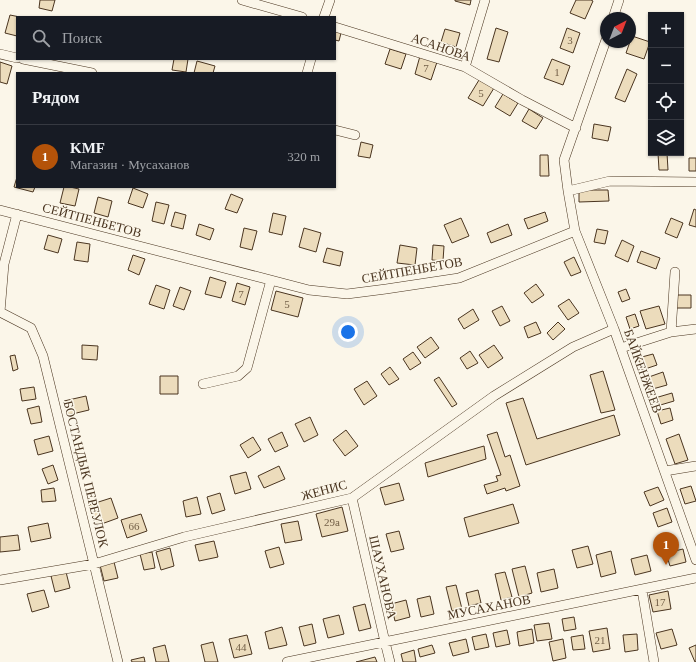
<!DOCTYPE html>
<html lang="ru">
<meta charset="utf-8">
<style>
:root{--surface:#171b24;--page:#242831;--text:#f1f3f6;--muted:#9ea1a6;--line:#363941;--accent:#b45309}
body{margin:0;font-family:"Times New Roman",serif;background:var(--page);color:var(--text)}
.controls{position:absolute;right:12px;top:12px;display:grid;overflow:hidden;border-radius:0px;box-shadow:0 1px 3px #0004}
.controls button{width:36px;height:36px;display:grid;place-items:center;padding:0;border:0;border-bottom:1px solid var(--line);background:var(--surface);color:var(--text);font:20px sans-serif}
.compass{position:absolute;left:600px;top:12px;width:36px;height:36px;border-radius:50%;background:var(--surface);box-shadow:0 1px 3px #0004;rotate:42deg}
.you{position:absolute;left:348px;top:332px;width:14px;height:14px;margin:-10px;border:3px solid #fff;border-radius:50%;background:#1a73e8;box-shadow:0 0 0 6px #1a73e833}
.badge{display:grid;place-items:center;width:26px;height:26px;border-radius:50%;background:var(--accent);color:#fff;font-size:13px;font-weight:700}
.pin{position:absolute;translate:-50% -33px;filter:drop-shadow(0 1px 2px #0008)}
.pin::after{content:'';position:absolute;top:21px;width:14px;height:12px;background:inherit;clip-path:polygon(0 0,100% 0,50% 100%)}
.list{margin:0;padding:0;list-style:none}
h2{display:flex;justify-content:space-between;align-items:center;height:52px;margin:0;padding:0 16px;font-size:17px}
h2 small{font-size:13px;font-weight:400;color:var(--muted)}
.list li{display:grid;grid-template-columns:26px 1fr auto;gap:12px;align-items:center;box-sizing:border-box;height:64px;padding:0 16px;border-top:1px solid var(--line)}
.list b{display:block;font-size:15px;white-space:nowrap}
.list p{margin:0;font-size:13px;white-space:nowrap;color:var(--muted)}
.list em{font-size:13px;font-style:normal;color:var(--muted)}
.icon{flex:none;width:22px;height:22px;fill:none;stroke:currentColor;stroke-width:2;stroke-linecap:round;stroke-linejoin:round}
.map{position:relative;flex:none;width:696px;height:662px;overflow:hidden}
.search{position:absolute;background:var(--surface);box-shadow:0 1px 3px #0004;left:16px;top:16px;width:320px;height:44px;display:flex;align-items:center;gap:10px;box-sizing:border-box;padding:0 14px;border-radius:0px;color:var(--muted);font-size:15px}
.panel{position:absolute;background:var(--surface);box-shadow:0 1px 3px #0004;left:16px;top:72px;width:320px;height:116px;border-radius:0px}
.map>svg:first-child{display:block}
.building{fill:#ecdcbc;stroke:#4a3520}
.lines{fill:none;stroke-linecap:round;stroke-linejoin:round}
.minor-casing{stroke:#4a3520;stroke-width:10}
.minor{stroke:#fbf6e9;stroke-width:9}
.labels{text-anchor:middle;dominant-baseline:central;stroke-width:3;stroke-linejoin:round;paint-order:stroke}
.number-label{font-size:11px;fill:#725f47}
.street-label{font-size:13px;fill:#4a3520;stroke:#fbf6e9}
</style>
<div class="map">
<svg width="696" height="662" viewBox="0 0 696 662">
<rect width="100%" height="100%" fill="#fbf6e9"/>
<path class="building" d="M40 0H55L52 11 39 8Z
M455 0H471L470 5 455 1Z
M576 0H591L593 1 585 19 570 13Z
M10 15 20 17H17V36L5 33Z
M496 28 508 32 499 62 487 59Z
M567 28 580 33 573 53 560 48Z
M445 29 460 33 456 47 441 42Z
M335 31 341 33 339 41 335 40Z
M632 36 650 42 644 59 626 53Z
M390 49 406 54 401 69 385 64Z
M420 56 437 62 431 80 415 74Z
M174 59H188L186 72 172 70Z
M552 59 570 66 563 85 544 78Z
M197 61 215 66 213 73H194Z
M0 62 12 66 7 84 0 82Z
M627 69 637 74 625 102 615 98Z
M479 80 494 88 483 106 468 98Z
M503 94 518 103 510 116 495 107Z
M529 109 543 118 536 129 522 121Z
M594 124 611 127 608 141 592 138Z
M361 142 373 145 370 158 358 156Z
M658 153H667L668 170H659Z
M540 155H548L549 176H540Z
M689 158H696V171H689Z
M17 177V187H35L33 192 14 187Z
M64 187H70L79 189 75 206 60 203Z
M133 188 148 194 143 208 128 203Z
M579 190H608L609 201 579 202Z
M231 194 243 199 237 213 225 209Z
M98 197 112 201 108 217 94 213Z
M156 202 169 205 164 224 152 221Z
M694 209 696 210V227L689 225Z
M175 212 186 215 183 229 171 226Z
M545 212 548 221 528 229 524 219Z
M273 213 286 216 282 235 269 232Z
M461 218 469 236 452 243 444 225Z
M671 218 683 223 677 238 665 233Z
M199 224 214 229 210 240 196 235Z
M508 224 512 235 491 243 487 233Z
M244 228 257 231 252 250 240 247Z
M304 228 321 233 316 252 299 247Z
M597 229 608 231 605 244 594 242Z
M48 235 62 239 58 253 44 249Z
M622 240 634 246 628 262 615 256Z
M77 242 90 244 88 262 74 260Z
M400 245 417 248 415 265 397 263Z
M433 245 444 246 443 261 432 260Z
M327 248 343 252 340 266 323 262Z
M641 251 660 258 656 269 637 262Z
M133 255 145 259 139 275 128 270Z
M574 257 581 272 571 276 564 262Z
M210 277 226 282 221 298 205 294Z
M237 283 250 287 245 305 232 301Z
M536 284 544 295 532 303 524 293Z
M156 285 170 290 164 309 149 304Z
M180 287 191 291 184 310 173 306Z
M626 289 630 299 622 302 618 292Z
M276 291 303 298 298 317 271 310Z
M677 295H691V308H676Z
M569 299 579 313 568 320 558 306Z
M502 306 510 321 500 326 492 311Z
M659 306 665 324 646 329 640 311Z
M473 309 479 320 464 329 458 319Z
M635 314 639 326 630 329 626 317Z
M536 322 541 333 528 338 524 327Z
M558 322 565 329 553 340 547 333Z
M431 337 439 348 425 358 417 347Z
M82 345 98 346 97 360 82 359Z
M494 345 503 358 488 368 479 355Z
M470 351 478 363 467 369 460 358Z
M413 352 421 363 410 370 403 359Z
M653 354 657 365 642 370 638 358Z
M15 355 18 369 13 371 10 356Z
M390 367 399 379 389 385 381 374Z
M603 371 615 410 601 413 590 375Z
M663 372 667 385 649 390 646 378Z
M160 376H178V394H160Z
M439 377 457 404 452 407 434 380Z
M367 381 377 396 364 405 354 389Z
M34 387 36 399 22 401 20 389Z
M672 393 674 401 657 406 655 398Z
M86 396 89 410 68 415 64 401Z
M523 398 537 439 614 415 620 435 526 465 506 403Z
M39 406 42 422 31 424 27 409Z
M670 408 673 420 661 424 657 411Z
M310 417 318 435 304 442 295 424Z
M346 430 358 446 345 456 333 440Z
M282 432 288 446 275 452 268 439Z
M497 432 505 457 510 455 520 486 506 491 505 488 487 494 484 485 498 481 496 476 501 475 487 435Z
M679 434 688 460 675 464 666 439Z
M49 436 53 451 38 455 34 440Z
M253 437 261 450 248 458 240 445Z
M484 446 486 459 428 477 425 463Z
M53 465 58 480 48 484 42 469Z
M279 466 285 479 264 488 258 476Z
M246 472 251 489 235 494 230 476Z
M399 483 404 500 385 505 380 488Z
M691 486 696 501 685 504 680 489Z
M658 487 664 500 650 506 644 492Z
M54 488 56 501 42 502 41 490Z
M220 493 225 510 212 514 207 497Z
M197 497 201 514 186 517 183 501Z
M111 498 118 518 96 526 89 505Z
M513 504 519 523 469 537 464 518Z
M342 507 348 531 322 537 316 514Z
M667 508 672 522 658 527 653 513Z
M141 514 147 531 127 538 121 520Z
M298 521 302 540 285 543 281 524Z
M48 523 51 538 31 542 28 527Z
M399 531 404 549 391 552 386 534Z
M18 535 20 550 0 552V537Z
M214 541 218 557 199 561 195 545Z
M588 546 593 564 577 568 572 550Z
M279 547 284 564 270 568 265 551Z
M170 548 174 566 161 570 156 552Z
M683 549 686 562 670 566 666 553Z
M611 551 616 573 601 577 596 555Z
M152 552 155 568 144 570 140 554Z
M647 555 651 571 635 575 631 559Z
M114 562 118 578 104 581 100 565Z
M525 566 532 593 519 597 512 569Z
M554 569 558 588 541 592 537 573Z
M66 572 70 588 55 592 51 576Z
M505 572 512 597 501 600 495 574Z
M456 585 462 609 452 611 446 587Z
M44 590 49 607 32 612 27 594Z
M478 590 481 603 469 606 466 593Z
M668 591 671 609 653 612 649 595Z
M430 596 434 614 421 617 417 599Z
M406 600 410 617 395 621 391 604Z
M365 604 371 628 359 631 353 607Z
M339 615 344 634 328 638 323 619Z
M574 617 576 629 564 631 562 619Z
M549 623 552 639 537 641 534 625Z
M312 624 316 643 304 646 299 627Z
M282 627 287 645 269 649 265 632Z
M607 628 610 649 593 652 589 631Z
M532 629 534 643 519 646 517 632Z
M672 629 677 645 661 649 656 633Z
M507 630 510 644 496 647 493 633Z
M486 634 489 647 475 650 472 637Z
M637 634 638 650 625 652 623 635Z
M247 635 252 654 234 658 229 639Z
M583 635 585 649 573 650 571 637Z
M466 639 469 652 453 656 449 643Z
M563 639 566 658 553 661 549 642Z
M213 642 218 662H205L201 645Z
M165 645 169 662H156L153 648Z
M432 645 435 653 420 657 418 649Z
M696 645V662H695L689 648Z
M414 650 416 662H403L401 654Z
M144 657 145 662H132L131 660Z
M375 657 377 662H356Z"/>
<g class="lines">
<defs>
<path id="minor" d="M242 0 302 17
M324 17 330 0
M613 18 619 0
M335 27 465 67 522 100 576 128
M606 40 564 160 568 191 575 231 614 329 696 560
M0 54 17 58
M23 59 92 73
M465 67 485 0
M307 73 311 59
M335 130 355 135
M568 191 610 181 696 182
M0 210 309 290 347 294 386 289 459 278 575 231
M17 214 4 264 0 312 31 328 43 356 118 662
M671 332 675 272
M621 348 671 332 696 329
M203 384 238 376 247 368 271 280
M665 471 696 466
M352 498 385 642 390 662
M0 580 94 564 184 537 352 498 494 396 573 347 614 329
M642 590 654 662
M287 662 696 578"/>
</defs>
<use href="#minor" class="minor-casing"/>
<use href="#minor" class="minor"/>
</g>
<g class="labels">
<g class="number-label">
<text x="570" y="40">3</text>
<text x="426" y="68">7</text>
<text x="557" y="72">1</text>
<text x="481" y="93">5</text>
<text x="241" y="294">7</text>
<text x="287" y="304">5</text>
<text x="332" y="522">29а</text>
<text x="134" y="526">66</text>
<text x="660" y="602">17</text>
<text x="600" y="640">21</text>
<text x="241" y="647">44</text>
</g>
<g class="street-label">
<text transform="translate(441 47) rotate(19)">АСАНОВА</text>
<text transform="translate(92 220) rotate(15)">СЕЙТПЕНБЕТОВ</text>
<text transform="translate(412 270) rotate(-10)">СЕЙТПЕНБЕТОВ</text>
<text transform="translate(643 371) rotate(70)">БАЙКЕНЖЕЕВ</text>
<text transform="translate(86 474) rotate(76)">БОСТАНДЫК ПЕРЕУЛОК</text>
<text transform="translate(324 490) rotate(-15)">ЖЕНИС</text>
<text transform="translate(383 577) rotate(77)">ШАУХАНОВА</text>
<text transform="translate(489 607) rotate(-11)">МУСАХАНОВ</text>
</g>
</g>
</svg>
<div class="controls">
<button>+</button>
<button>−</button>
<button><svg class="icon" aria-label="locate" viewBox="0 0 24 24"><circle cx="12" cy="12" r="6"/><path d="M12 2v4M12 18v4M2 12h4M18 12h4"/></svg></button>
<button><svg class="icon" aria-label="layers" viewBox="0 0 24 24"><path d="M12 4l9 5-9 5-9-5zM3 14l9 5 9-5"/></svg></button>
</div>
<svg class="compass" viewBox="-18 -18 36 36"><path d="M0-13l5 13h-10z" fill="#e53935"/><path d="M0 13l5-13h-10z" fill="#9ea1a6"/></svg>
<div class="you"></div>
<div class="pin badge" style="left:666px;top:565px">1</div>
<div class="search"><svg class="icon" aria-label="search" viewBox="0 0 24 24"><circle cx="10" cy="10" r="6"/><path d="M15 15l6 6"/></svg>Поиск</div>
<section class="panel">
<h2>Рядом<small></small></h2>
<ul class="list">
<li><span class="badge">1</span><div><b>KMF</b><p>Магазин · Мусаханов</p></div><em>320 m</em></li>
</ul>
</section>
</div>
